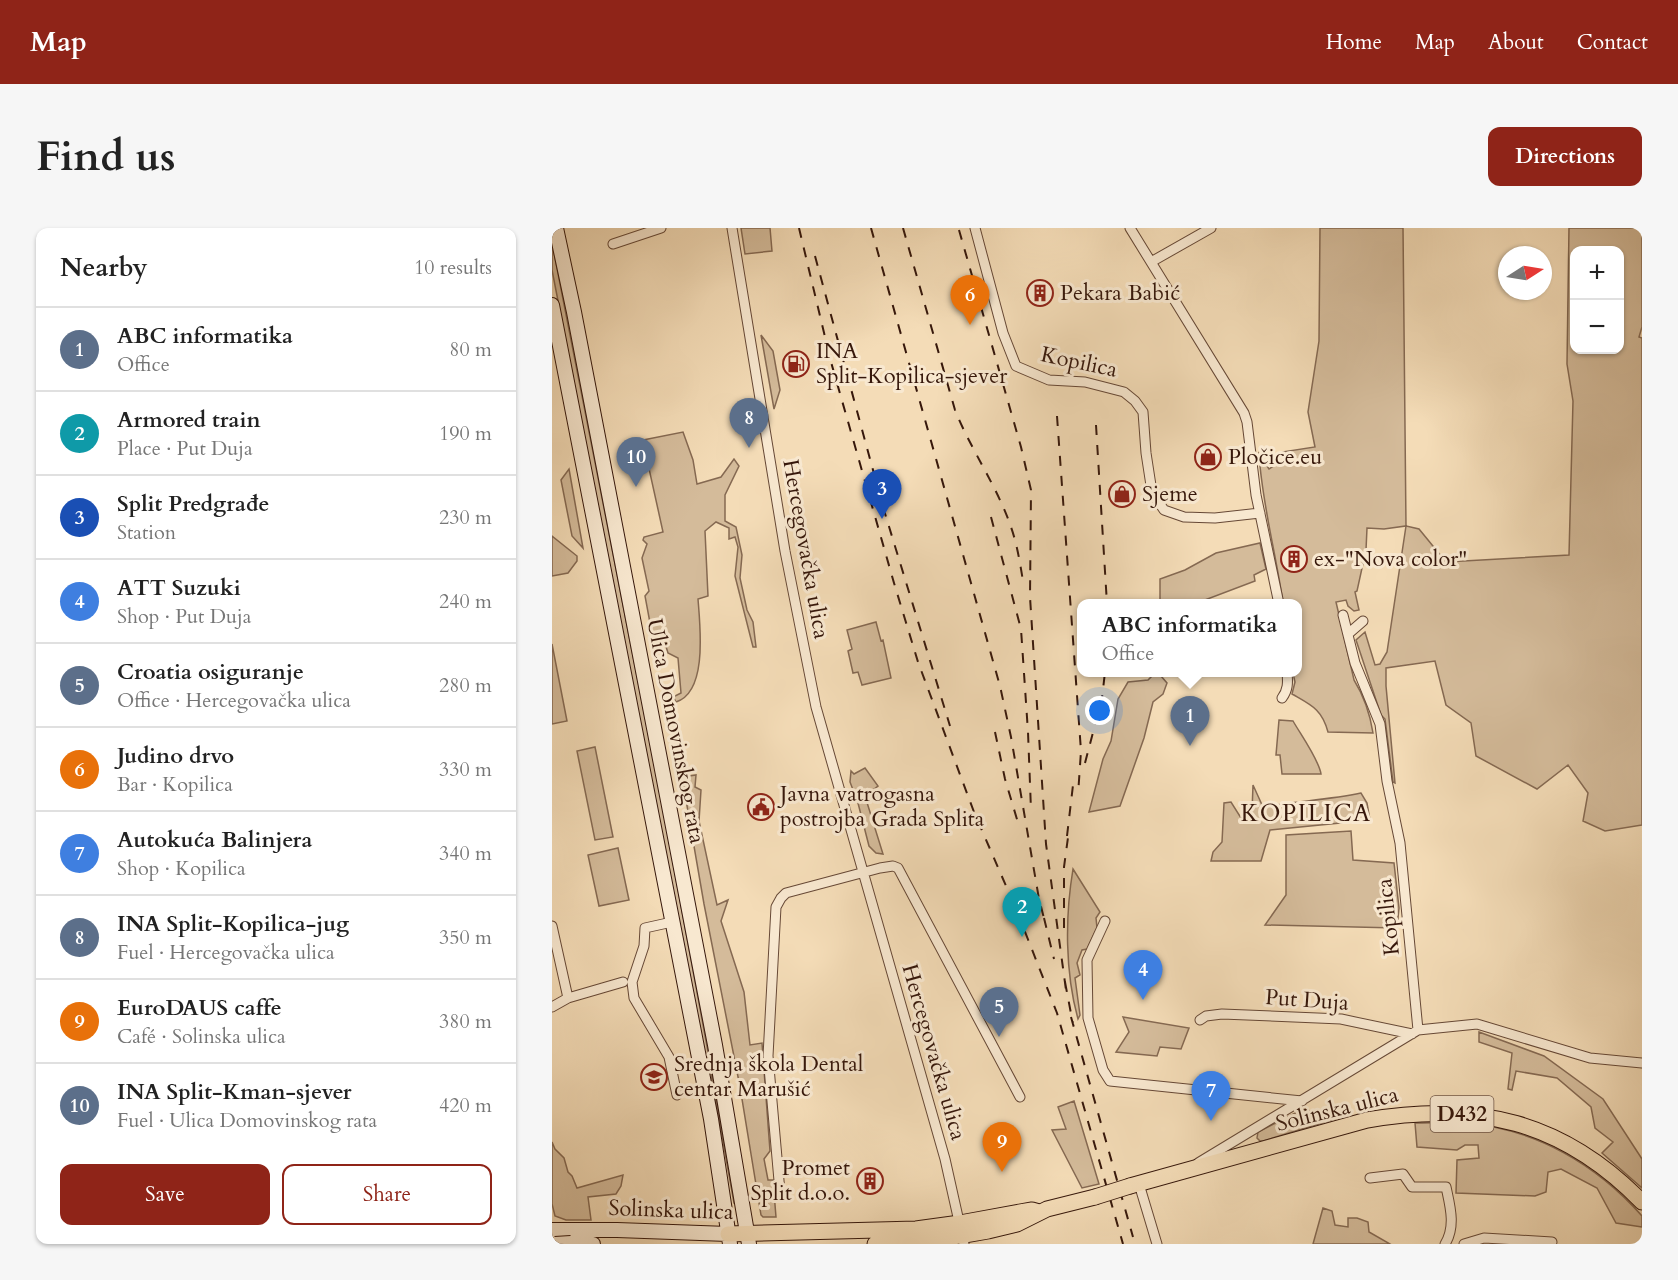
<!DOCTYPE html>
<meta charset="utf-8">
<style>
:root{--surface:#fff;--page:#f6f6f6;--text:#222;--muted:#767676;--line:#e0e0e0;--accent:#8f2418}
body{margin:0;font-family:Cardo,serif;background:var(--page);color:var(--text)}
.controls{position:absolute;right:18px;top:18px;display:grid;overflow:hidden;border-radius:12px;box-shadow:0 2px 4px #0004}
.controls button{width:54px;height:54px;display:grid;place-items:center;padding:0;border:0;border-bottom:2px solid var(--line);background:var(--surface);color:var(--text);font:30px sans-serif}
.compass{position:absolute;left:946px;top:18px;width:54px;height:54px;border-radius:50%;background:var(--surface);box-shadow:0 2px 4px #0004;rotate:78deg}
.you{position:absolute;left:548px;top:483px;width:21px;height:21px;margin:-15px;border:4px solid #fff;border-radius:50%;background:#1a73e8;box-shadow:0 0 0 9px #1a73e833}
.badge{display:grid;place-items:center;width:39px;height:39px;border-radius:50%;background:var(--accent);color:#fff;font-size:20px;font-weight:700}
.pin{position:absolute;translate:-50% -50px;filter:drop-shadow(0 2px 3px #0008)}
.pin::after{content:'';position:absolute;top:32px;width:21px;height:18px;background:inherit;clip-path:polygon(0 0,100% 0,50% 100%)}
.popup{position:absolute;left:525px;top:371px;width:225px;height:78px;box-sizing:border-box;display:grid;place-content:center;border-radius:12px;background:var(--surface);filter:drop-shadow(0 2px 4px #0005);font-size:20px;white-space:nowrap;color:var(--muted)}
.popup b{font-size:22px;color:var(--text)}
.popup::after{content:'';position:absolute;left:50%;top:100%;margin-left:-12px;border:12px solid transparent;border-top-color:var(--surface)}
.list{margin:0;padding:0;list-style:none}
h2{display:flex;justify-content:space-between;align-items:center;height:78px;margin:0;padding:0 24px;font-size:26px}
h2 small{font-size:20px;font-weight:400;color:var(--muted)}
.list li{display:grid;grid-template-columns:39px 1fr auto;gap:18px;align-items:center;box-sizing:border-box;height:84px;padding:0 24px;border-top:2px solid var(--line)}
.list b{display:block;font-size:22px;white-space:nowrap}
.list p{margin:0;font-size:20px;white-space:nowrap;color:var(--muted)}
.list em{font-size:20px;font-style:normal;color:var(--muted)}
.actions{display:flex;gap:12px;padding:18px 24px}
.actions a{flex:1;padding:14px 0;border:2px solid var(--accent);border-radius:12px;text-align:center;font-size:21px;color:var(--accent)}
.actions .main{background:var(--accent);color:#fff}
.map{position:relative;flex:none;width:1090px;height:1016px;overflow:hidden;border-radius:12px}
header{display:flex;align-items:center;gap:36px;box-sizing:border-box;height:84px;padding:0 30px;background:var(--accent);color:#fff}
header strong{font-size:28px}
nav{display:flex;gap:33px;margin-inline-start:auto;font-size:21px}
.intro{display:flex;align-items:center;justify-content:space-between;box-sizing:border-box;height:144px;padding:0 36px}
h1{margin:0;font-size:42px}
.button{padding:15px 27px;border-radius:12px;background:var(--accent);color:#fff;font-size:21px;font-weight:700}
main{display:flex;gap:36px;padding:0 36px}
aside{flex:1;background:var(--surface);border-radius:12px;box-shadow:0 2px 4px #0004}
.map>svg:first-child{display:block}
.green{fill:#d4bb9a;stroke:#856952;stroke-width:1.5;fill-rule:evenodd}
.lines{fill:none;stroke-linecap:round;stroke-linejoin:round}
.street-casing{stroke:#664836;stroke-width:11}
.secondary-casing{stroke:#36170b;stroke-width:16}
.primary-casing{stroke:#36170b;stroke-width:17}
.street{stroke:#f8e8d0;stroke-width:9}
.secondary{stroke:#f8e8d0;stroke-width:14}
.primary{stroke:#f4dcb7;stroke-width:15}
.rail{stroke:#36170b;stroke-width:2;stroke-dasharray:10 10;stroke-linecap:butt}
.secondary-bridge-casing{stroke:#36170b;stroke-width:16;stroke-linecap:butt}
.primary-bridge-casing{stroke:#36170b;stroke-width:17;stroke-linecap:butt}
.secondary-bridge{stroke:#f8e8d0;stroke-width:14}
.primary-bridge{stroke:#f4dcb7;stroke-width:15}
.labels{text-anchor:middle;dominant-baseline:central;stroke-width:6;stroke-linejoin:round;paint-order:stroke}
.shield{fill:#f8e8d0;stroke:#705646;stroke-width:1.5}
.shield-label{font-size:21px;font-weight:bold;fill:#36170b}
.poi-label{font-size:22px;fill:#36170b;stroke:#f8e8d0;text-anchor:start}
.street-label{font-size:22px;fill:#36170b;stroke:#f8e8d0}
.neighbourhood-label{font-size:24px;letter-spacing:1.5px;fill:#36170b;stroke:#f8e8d0}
</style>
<header>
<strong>Map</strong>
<nav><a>Home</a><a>Map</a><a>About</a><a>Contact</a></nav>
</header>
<div class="intro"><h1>Find us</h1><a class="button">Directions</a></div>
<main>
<aside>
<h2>Nearby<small>10 results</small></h2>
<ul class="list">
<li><span class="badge" style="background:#5c6f8a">1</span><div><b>ABC informatika</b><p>Office</p></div><em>80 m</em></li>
<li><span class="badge" style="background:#0f9aa8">2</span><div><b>Armored train</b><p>Place · Put Duja</p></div><em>190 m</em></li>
<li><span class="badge" style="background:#1a4fb4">3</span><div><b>Split Predgrađe</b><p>Station</p></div><em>230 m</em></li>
<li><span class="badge" style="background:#3f7fe0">4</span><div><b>ATT Suzuki</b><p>Shop · Put Duja</p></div><em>240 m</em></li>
<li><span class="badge" style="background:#5c6f8a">5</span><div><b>Croatia osiguranje</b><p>Office · Hercegovačka ulica</p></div><em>280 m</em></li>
<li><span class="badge" style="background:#e8710a">6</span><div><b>Judino drvo</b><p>Bar · Kopilica</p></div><em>330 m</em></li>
<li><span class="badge" style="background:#3f7fe0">7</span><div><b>Autokuća Balinjera</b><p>Shop · Kopilica</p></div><em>340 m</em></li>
<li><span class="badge" style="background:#5c6f8a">8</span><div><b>INA Split-Kopilica-jug</b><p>Fuel · Hercegovačka ulica</p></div><em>350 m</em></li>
<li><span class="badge" style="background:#e8710a">9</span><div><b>EuroDAUS caffe</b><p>Café · Solinska ulica</p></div><em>380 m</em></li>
<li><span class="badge" style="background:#5c6f8a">10</span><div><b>INA Split-Kman-sjever</b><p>Fuel · Ulica Domovinskog rata</p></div><em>420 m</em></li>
</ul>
<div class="actions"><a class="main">Save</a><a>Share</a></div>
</aside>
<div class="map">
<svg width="1090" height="1016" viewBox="0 0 1090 1016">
<rect width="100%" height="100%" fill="#f4dcb7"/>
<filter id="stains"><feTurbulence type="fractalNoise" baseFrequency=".00333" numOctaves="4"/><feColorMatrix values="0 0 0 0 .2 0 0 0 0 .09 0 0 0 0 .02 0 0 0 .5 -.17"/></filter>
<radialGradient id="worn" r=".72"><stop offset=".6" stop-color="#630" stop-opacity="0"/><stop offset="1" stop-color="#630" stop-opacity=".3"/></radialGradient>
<path class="green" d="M189 0H218L220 23 193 26Z
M768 0H851L854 298 867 301 894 334 1017 327 1021 173 1015 136 1017 0H1090V99L1087 109 1090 110V597L1053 603 1031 593 1036 565 1016 537 985 561 924 528 919 495 894 477 883 433 834 440V458L843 555 841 554 833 491 829 487 804 412 813 404 823 437 828 436 835 424 854 298 832 301 815 300 814 322 805 363 803 364 807 382 802 383 796 378 794 372 784 374 802 452C812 468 818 486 821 505L776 504C770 481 759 477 740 466L743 454 741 445 746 444V376L731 375C724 325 710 276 707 226L717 241 732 231 730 224 763 219 756 184 767 113ZM1023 22H1068V122H1023Z
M0 15 113 591 184 975H182L159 846 153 828 0 42Z
M209 107 221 123 228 162 222 181Z
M131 204 141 232 145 256 169 249 182 231 187 238 173 267V293L184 299 190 327 188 350 195 382 201 394 204 419H201L183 348 186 319 183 309 177 311V300L164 294 153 303 156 368 146 371C148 398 156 464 124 474L121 469 129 465 126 430 116 425 112 412 101 411 93 368 97 363 90 330 95 316 91 312 92 309 111 304 96 236 88 219 76 215Z
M17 241 31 320 20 308 9 252Z
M0 308 25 328V333L16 345 0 348Z
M708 315 714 341 702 347 703 353 645 375H608V351L633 342 664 325Z
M324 394 329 413 331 412 339 450 310 457 306 444 301 445 296 423 300 421 295 402Z
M0 416 15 493 0 496Z
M603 445H610L609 448 615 455 611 466 601 474 592 510 568 578 537 584 551 531 559 513 566 471 576 454 596 452Z
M727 492 741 493C749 507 767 532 769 546H730L728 527H724Z
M43 519 61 609 43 612 25 523Z
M313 540 326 558 313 568 331 626 324 625 317 618 306 575 298 554 299 543 302 546Z
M144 547 143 559 149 562 147 593 165 677 176 672 169 693 192 764 198 817 210 815 218 923 212 931 216 952H221L224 989H211L209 987 188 859 152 676 130 549Z
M701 557 711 579C744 573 776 572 809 565L815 575 818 592 718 602 709 633H659L661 624 670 614 672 575 679 574 689 590 700 584Z
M799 603 801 632 842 635 847 680 845 700 713 697 734 667V607Z
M66 620 77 672 47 678 36 627Z
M521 641 548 684 544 690 545 700 535 721 530 722 525 735 528 747 523 750 528 787 526 791C513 744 513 689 521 641Z
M571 789 637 800 629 821 608 819 605 828 564 824 577 804Z
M927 804 992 828 1051 871 1090 931V960L1050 925 1061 914 1043 900 1039 879 1005 850 964 843 960 862 956 861 960 825 927 814Z
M522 873 547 956 530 960 500 902 514 901 506 879Z
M751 881 786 890 711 913H708L705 910 706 904Z
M863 895C880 895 897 894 914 895 984 901 1044 936 1090 988V999L1064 995 1045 960 1009 941 996 944 994 964 983 968 904 965 905 932 927 930 926 917H913L905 922 865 919Z
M0 914 3 921 12 930 16 944 20 948 25 960 71 947 69 958 64 966 36 969 39 992H14L3 988 0 976Z
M771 980 780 983 783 997 796 999V990H805L816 994 817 1004 838 1016H761Z"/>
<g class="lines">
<defs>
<path id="street" d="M180 0 233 323 264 479 393 931 412 1016
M423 0 451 105 464 138 497 152 533 154 572 164 583 173 591 184 594 225 600 264 612 282 632 289 663 290 708 285
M578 0 692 185 695 194 704 267 727 376
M61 16 109 0
M599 34 659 0
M791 387 803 435 828 496 835 553 848 615 866 802
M796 406 811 393
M730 470C736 462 736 455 735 444
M553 693 535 732 536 790 551 842 558 853 750 873
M120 694 93 700 92 718 80 754 82 770 117 829 125 867
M0 698 16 770
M0 779 16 770 71 754
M648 792 654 788 670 786 789 791 860 806
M646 935 866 802 925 796 1038 830 1090 835
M818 950 851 946 860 959H894C898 978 904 998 893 1016
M587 956 605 1016
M228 964 216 828 224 679 229 670 234 665 328 640 341 638 346 640 468 869
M912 1016 932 1010 1000 1014"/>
<path id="secondary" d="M4 0 22 84 163 817 197 1016
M0 77 159 891 178 1016
M0 1002H65L176 1006
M19 1015 41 1016"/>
<path id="primary" d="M578 958 815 892C925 873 1011 893 1090 974
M176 1006 364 1001 408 995 468 984 480 982 487 984
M323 1016 390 1011 436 1003 465 996 495 981 543 969"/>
</defs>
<use href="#street" class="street-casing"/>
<use href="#secondary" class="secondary-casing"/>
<use href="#primary" class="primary-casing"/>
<use href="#street" class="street"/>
<use href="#secondary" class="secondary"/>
<use href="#primary" class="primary"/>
<path class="rail" d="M247 0 279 134 342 355 366 434 422 584 464 681 505 785 571 1016
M319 0 448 458 459 509 487 671 494 698
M351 0 403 182C419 222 445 258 459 299 465 316 468 335 471 353
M407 2 469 219 479 262 478 369 494 616 514 762
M263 28 331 279 398 498
M505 188 529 523 526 567
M544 197 555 376
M439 289 469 401 476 504 479 582
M443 504 453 551 467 598
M533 535 550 470 553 444
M515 608 521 557
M492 690 502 731
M512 700V639L517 602
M513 754 521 796
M519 789 581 1009"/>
<defs>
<path id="secondary-bridge" d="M3 1016 19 1015"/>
<path id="primary-bridge" d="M543 969 578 958"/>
</defs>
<use href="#secondary-bridge" class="secondary-bridge-casing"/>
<use href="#primary-bridge" class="primary-bridge-casing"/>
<use href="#secondary-bridge" class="secondary-bridge"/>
<use href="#primary-bridge" class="primary-bridge"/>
</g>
<defs>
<symbol id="building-ring" viewBox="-11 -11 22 22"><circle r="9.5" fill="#f8e8d0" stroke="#8f2418" stroke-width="1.5"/><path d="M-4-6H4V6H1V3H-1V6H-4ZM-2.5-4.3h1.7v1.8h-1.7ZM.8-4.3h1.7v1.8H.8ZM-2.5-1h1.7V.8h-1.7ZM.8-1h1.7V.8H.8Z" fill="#8f2418"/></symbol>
<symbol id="fuel-ring" viewBox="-11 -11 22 22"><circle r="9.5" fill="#f8e8d0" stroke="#8f2418" stroke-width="1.5"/><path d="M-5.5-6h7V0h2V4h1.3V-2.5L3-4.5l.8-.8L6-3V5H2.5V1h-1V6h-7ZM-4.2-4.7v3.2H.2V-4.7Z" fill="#8f2418"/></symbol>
<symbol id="shop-ring" viewBox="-11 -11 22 22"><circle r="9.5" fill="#f8e8d0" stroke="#8f2418" stroke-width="1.5"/><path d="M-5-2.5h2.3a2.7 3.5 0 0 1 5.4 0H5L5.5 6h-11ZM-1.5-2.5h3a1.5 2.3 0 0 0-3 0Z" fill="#8f2418"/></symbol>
<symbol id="civic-ring" viewBox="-11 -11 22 22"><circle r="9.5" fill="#f8e8d0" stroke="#8f2418" stroke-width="1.5"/><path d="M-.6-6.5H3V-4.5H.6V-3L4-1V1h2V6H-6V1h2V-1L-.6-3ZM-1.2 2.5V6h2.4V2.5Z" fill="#8f2418"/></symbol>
<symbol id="school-ring" viewBox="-11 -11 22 22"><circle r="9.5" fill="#f8e8d0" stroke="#8f2418" stroke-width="1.5"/><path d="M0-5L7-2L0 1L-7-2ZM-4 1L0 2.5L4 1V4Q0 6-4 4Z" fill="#8f2418"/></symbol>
</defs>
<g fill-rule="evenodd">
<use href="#building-ring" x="473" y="50" width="30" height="30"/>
<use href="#fuel-ring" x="229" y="121" width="30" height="30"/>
<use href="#shop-ring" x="641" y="214" width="30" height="30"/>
<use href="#shop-ring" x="555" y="251" width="30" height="30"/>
<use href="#building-ring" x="727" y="316" width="30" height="30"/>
<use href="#civic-ring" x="194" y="564" width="30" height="30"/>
<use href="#school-ring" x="87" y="834" width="30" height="30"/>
<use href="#building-ring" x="303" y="938" width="30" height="30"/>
</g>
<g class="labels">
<rect class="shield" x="878.5" y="868" width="63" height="36" rx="4.5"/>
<g class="shield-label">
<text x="910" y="886">D432</text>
</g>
<g class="poi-label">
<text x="508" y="65">Pekara Babić</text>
<text x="264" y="123">INA<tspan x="264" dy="25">Split-Kopilica-sjever</tspan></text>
<text x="676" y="229">Pločice.eu</text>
<text x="590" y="266">Sjeme</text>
<text x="762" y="331">ex-"Nova color"</text>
<text x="228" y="566">Javna vatrogasna<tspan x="228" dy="25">postrojba Grada Splita</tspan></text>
<text x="122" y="836">Srednja škola Dental<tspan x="122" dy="25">centar Marušić</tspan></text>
<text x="298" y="940" text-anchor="end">Promet<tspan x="298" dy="25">Split d.o.o.</tspan></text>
</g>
<g class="street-label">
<text transform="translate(527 134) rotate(12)">Kopilica</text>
<text transform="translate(254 321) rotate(80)">Hercegovačka ulica</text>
<text transform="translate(124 503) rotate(79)">Ulica Domovinskog rata</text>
<text transform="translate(836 689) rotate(-96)">Kopilica</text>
<text transform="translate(755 772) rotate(4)">Put Duja</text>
<text transform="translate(382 824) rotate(74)">Hercegovačka ulica</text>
<text transform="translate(785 881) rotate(-14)">Solinska ulica</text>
<text transform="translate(119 982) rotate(2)">Solinska ulica</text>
</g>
<g class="neighbourhood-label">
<text x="754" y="585">KOPILICA</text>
</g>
</g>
<rect width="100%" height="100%" filter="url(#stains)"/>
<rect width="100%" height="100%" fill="url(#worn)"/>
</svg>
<div class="controls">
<button>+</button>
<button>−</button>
</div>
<svg class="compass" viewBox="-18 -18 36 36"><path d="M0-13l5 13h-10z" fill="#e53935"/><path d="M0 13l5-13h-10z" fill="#767676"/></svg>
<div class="you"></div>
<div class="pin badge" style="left:638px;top:518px;background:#5c6f8a">1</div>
<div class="popup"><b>ABC informatika</b>Office</div>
<div class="pin badge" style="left:470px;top:709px;background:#0f9aa8">2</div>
<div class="pin badge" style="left:330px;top:291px;background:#1a4fb4">3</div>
<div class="pin badge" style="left:591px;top:772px;background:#3f7fe0">4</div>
<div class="pin badge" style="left:447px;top:809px;background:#5c6f8a">5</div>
<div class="pin badge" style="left:418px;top:97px;background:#e8710a">6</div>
<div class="pin badge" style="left:659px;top:893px;background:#3f7fe0">7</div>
<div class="pin badge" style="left:197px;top:220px;background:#5c6f8a">8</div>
<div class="pin badge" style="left:450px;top:944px;background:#e8710a">9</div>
<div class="pin badge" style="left:84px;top:259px;background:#5c6f8a">10</div>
</div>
</main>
